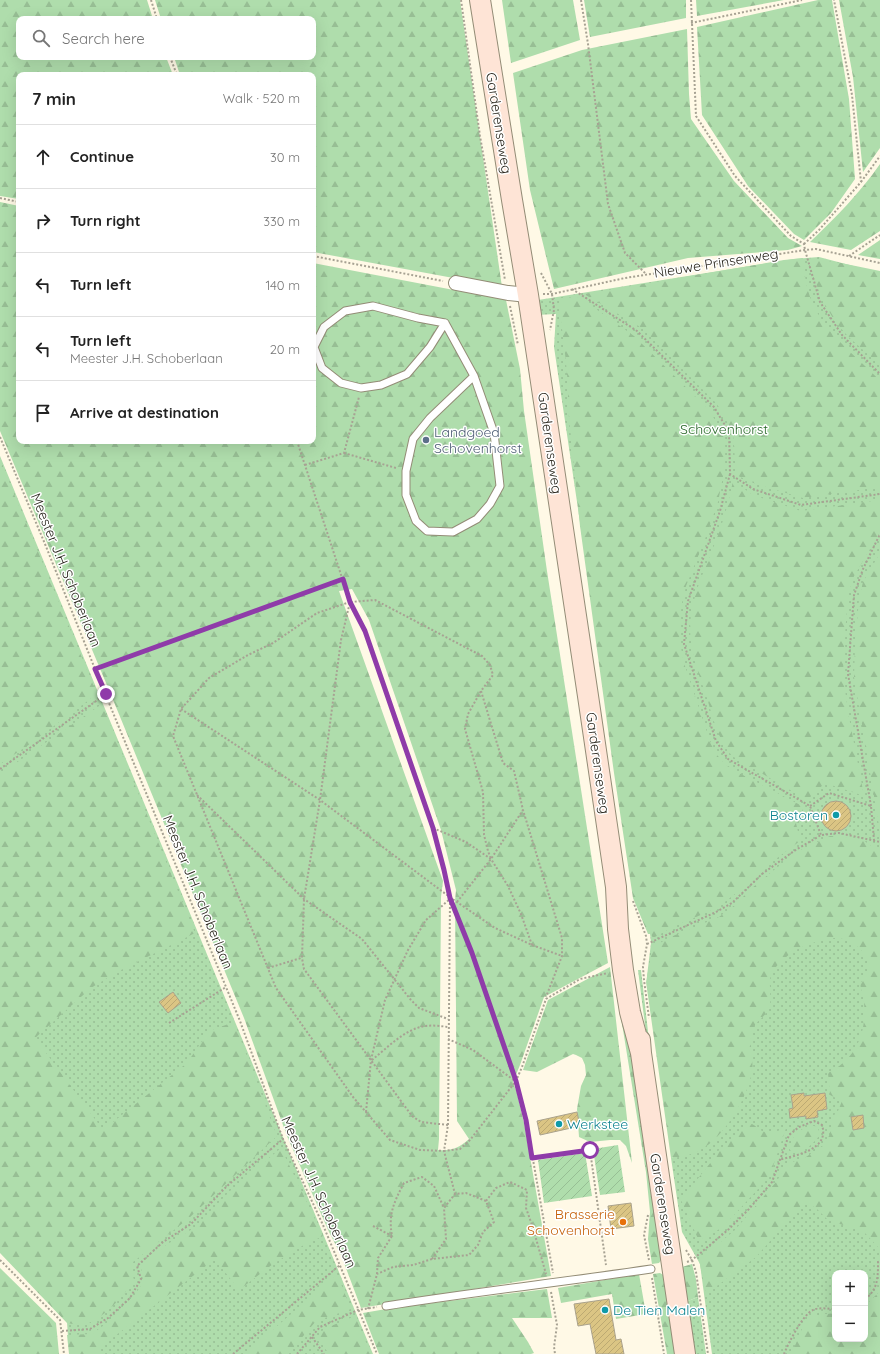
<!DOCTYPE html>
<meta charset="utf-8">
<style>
:root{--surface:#fff;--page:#f6f6f6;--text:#222;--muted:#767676;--line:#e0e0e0}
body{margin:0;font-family:Quicksand,sans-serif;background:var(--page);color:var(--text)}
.controls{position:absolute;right:12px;bottom:12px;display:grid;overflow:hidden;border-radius:8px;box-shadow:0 4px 16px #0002}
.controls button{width:36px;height:36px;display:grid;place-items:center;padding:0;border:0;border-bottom:1px solid var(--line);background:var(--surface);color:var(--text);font:20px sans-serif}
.stop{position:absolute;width:12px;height:12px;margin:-9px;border:3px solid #8f3ba9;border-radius:50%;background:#fff}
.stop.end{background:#8f3ba9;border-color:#fff;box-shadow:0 1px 4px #0008}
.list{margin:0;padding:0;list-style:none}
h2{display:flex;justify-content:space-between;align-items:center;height:52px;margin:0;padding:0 16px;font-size:17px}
h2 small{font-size:13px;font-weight:400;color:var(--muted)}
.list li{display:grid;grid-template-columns:26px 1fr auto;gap:12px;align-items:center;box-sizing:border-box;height:64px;padding:0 16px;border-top:1px solid var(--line)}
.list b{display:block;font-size:15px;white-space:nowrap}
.list p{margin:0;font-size:13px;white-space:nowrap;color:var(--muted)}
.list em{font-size:13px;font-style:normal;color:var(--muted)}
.icon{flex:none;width:22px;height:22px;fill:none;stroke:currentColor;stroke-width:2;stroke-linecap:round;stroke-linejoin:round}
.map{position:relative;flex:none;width:880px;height:1354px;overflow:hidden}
.search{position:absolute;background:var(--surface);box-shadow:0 4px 16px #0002;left:16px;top:16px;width:300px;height:44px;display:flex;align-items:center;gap:10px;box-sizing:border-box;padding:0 14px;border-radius:8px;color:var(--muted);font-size:15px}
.panel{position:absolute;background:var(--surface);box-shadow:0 4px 16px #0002;left:16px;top:72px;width:300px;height:372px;border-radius:8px}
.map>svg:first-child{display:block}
.grass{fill:url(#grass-dots);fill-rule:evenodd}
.forest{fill:url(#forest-firs);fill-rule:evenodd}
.garden{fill:url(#garden-furrows)}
.building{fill:url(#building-hatch);stroke:#aaa28c}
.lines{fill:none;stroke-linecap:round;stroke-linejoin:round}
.lane-casing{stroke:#938c76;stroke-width:9}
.street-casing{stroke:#938c76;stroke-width:16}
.secondary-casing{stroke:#938c76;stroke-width:22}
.path{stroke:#a7a293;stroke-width:2;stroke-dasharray:2 2;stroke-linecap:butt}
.lane{stroke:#fff;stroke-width:7}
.street{stroke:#fff;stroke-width:14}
.secondary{stroke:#fee4d6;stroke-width:20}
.route{stroke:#8f3ba9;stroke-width:5}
.service-dot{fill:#5c6f8a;stroke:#fff;stroke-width:1.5}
.culture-dot{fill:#0f9aa8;stroke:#fff;stroke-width:1.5}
.food-dot{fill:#e8710a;stroke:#fff;stroke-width:1.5}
.labels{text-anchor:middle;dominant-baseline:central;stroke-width:3;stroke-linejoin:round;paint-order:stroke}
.street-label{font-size:14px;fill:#2b281f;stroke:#fff}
.park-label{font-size:14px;fill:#276727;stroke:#fff}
.service-label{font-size:14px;fill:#4e5e75;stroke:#fff;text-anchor:start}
.culture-label{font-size:14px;fill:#0d838f;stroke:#fff;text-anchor:start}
.food-label{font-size:14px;fill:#c56008;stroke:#fff;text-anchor:end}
</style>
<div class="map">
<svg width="880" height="1354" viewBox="0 0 880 1354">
<defs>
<pattern id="grass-dots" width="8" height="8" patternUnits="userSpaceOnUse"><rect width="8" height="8" fill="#afddac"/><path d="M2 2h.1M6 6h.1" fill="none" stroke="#97be94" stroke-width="1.8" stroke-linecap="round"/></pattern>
<pattern id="forest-firs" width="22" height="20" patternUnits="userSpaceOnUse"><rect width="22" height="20" fill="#afddac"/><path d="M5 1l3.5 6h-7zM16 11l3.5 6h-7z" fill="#97be94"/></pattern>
<pattern id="garden-furrows" width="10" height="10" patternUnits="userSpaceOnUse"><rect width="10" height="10" fill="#afddac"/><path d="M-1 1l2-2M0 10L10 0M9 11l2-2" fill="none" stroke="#97be94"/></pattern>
<pattern id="building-hatch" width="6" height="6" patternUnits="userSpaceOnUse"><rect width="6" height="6" fill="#dbc584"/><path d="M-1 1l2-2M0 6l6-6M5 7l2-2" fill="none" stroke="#bca972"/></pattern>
</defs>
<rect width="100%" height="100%" fill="#fff9e6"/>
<path class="grass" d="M819 257 880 273V1354H712L700 1264 682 1232 671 1158H673L670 1128 647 976 651 943 649 924 584 549 554 347 556 314 536 315 532 301 794 259ZM835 1273H865V1339H835Z
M0 456 373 1354H78L68 1337 67 1322 0 1252Z
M638 970H641L666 1190Z
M698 1297 706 1354H692L683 1303Z"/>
<path class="forest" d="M0 0H147L153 19H19V57H166L173 75H19V199L0 196Z
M155 0H460L502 287 313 252V75H180L174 57H313V19H161Z
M502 0H573L580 40 511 63Z
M584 0H686V18L590 37Z
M696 0H784L697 16Z
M818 0H832L849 99 855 179 831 213 804 240 794 234 748 186 702 115 697 27Z
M839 0H880V148L863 172 853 77Z
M687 29 689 94 691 119 734 181 788 238 802 246 788 250 688 258 554 289 530 190 513 73 582 50Z
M880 164V231L851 250 810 242C835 218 860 193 880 164Z
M0 202 19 206V441H313V263L506 300 520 369 524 411 547 571 608 963 544 997 520 1065 513 1082 517 1093 524 1123 551 1276 361 1308 341 1255 329 1232 287 1136 244 1018 109 690 0 431ZM352 589 369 620 441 830 456 890 455 901 457 1121 469 1139C459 1148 452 1151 438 1150L439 1139 441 897 443 881 339 591Z
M880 240V259L858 255Z
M803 258C806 266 804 268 805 276 806 284 809 295 812 302 826 335 857 356 880 381V487L803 498 756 484 736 475 733 432 717 404 642 328 584 294 784 260Z
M808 258 841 263 880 271V365C869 354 855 344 844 332 825 311 815 284 808 258Z
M579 297 634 336 709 410 724 435 725 466 718 502 705 539 686 586 682 603 679 625 680 643 684 663 710 741 717 755 725 764 737 772 804 807 796 823 800 841 761 870 740 890 717 908 675 926 653 938 651 934H648L633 898 631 885 614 773 580 526 568 408C569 374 563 339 559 305L561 298Z
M0 460 97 694 27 746 0 764Z
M733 481 753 495 801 511 880 500V532L853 578 848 597 844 646 843 677 849 717 864 796 825 783 807 800 732 756C718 739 713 719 707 698 701 680 693 661 691 642 686 606 703 575 715 543 723 522 729 502 733 481Z
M880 553V832L854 677 855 647 859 599 863 582Z
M102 704 195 933 117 972 91 988 35 1038 103 1130 187 1063 209 1031 234 1022 277 1136 188 1219 133 1262 131 1270 134 1280C124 1296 104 1318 86 1324 81 1326 73 1324 67 1323L0 1253V774Z
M830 836 860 838 873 847 880 848V1252L879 1248 864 1232 828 1220 817 1209 805 1201 756 1257 706 1294 699 1260 735 1230 777 1181 784 1168 787 1164 806 1157 822 1146 829 1136 835 1113 838 1111 842 1101 830 1095 828 1073C856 1059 867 1033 864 1002 863 996 861 990 860 983 880 965 859 939 836 938 826 937 799 947 791 953 786 957 780 962 775 968 766 978 772 993 770 1005 768 1016 758 1018 754 1027 752 1030 751 1035 751 1038 749 1049 754 1061 752 1071 748 1097 724 1138 700 1150 691 1155 682 1157 671 1158L646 982 651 956V949L668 938 719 917 735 905 752 888 796 852Z
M610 967 632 1163 626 1146 620 1140H610L590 1142 579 1137 577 1109 581 1086 586 1075 585 1065 582 1058 576 1055 573 1054 537 1072 523 1070 548 1000Z
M619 973 664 1256 659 1263 652 1264 648 1239 650 1212 646 1172 614 974Z
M752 1124C756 1126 757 1128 760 1130 768 1135 778 1131 786 1128L772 1169 769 1177 723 1227 699 1241 681 1200 715 1157 719 1150 747 1126Z
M810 1126C817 1125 820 1129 819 1136 812 1145 804 1153 792 1152L790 1150C790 1137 798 1130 810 1126Z
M281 1148 323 1236 300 1247 273 1264 239 1290 215 1259 98 1349 102 1354H69L67 1335 92 1334 111 1320 132 1301 143 1281 141 1267 166 1245 194 1228 231 1190Z
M692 1264 696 1279 698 1297 683 1303 682 1267Z
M0 1268 56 1323 59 1354H0Z
M660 1273 668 1278 679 1354H667L653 1274Z
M337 1274 351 1309 316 1321 288 1354H245Z
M639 1274 646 1314 616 1319 612 1294 561 1303 558 1288Z
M880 1287V1354H792C796 1344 802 1324 810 1318 816 1314 828 1314 835 1313V1339H865V1306L878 1293Z
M547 1289 552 1318H512L528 1342 534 1353 531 1354H379L363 1313 392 1308Z
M355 1316 371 1354H329L317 1337 324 1329Z"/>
<path class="garden" d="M618 1145 625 1192 600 1195 593 1149Z
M585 1153 592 1196 544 1203 538 1160Z"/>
<path class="building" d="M821 816a15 15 0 1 1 30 0a15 15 0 1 1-30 0Z
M173 992 181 1003 168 1013 159 1002Z
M804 1093V1096L825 1093 827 1109 817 1111 818 1117 806 1119V1116L790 1118 789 1109 793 1108 791 1095Z
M577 1112 580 1126 540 1135 537 1121Z
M863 1115 864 1128 853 1130 851 1117Z
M631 1203 634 1226 611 1229 608 1206Z
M609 1299 616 1340 621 1339 624 1354H596L590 1324 578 1326 574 1304Z"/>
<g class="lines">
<defs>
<path id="lane" d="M373 306 418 318 445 323 430 347 407 374 381 385 361 388 341 383 322 368 314 347 324 327 345 311Z
M445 323 474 376 494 433 500 486 490 504 477 519 453 532 427 531 416 521 406 495V471L413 439 430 418 474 376
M386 1306C474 1292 563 1282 651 1269"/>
<path id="street" d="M456 283 508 293 528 295"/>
<path id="secondary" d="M480 0 512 200 528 295 588 696 616 887 618 929 623 970 630 1012 641 1053
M640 1040 641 1053 685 1354"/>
</defs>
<use href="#lane" class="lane-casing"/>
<use href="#street" class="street-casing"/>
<use href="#secondary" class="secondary-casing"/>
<path class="path" d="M151 0 157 19
M461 0 480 136 505 280
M581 0 588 44 608 204 625 253 646 274
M691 0 696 116 735 176 791 236 804 244 805 250 820 302 842 335 880 374
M691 23 802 0
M170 57 177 75
M861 182 880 156
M0 198 19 202
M804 244 819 230 861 182 852 95 834 0
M313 256 443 281
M849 256 880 235
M541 273 552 294 554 310 550 330
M572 289 637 331 714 407 729 432 730 474 753 489 801 505 880 494
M543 294H552L625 278 805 250 816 249 880 263
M510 306 518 345
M0 437 45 544 95 669 240 1021 283 1139 323 1225 377 1354
M297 441 350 602 365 631 433 828 444 870 451 898 472 953 516 1081 526 1120 553 1273
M344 453 396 468
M305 465 344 453 359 397
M730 474 720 511 688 601 684 644 716 741 728 759 810 806 821 835
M350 602 317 613 273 643 248 655 209 678 181 709 173 736 276 988 353 1097 390 1140 420 1150 444 1151 455 1194 466 1193 486 1201 494 1222 483 1232 478 1245 469 1255 432 1259 413 1265 393 1267 377 1274
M95 669 343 579
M481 691 503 763 514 771 523 810 562 938V956L546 997
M181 709 320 800 451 898 495 928 532 945 562 956
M0 769 106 694
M197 795 304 899 362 939 411 1000 419 1008 448 1019
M810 806 829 793 871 806 874 840
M871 806 848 674 854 595 863 569 880 534
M433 828 466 842 491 859 508 886 521 914 532 945
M450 899 448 1125 444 1151 460 1149 470 1140 516 1081 522 1067 546 999 580 979 608 973
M633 901 646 936 647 944 643 967 644 980 649 1018
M457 902 491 859 523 810
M647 944 716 912 732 903 762 874 794 851 821 835 839 833 880 842
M268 968 301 958
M169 1023 226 987
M448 1039 473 1050 515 1081
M372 1060C387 1048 406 1028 426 1026 433 1025 441 1026 448 1027
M366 1112 371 1060 385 1000 408 950 426 920 451 898
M448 1125 421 1122 412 1116 304 969 302 958 304 899 320 800 341 640 350 602 375 600 482 656 490 665 493 675 481 691 468 714 465 729 483 792 484 835 488 851 491 859
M533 1158 590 1150 606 1265
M486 1201 496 1188 510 1182 527 1190 526 1208 533 1228 546 1274
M648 1215 644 1235 649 1260
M373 1226 392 1236
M686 1250 692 1260 696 1272 708 1354
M432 1259 446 1239 444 1208 455 1194
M0 1260 60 1320 64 1354
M687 1262 692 1260 729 1229 749 1209 772 1182 789 1135 799 1127 814 1121 822 1125C830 1150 796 1155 779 1160
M652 1278 664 1354
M551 1292 557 1325 554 1347 555 1354
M865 1299C878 1290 878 1277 878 1262L880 1261
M368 1309 377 1274 378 1258 392 1236C388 1214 394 1202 404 1183L422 1177 434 1186 444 1208
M62 1331 90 1329 108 1318 130 1298 141 1279 137 1266 163 1242 191 1224 227 1186 283 1139
M312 1337 324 1354
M233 1354 340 1265
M297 1354 320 1327 358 1310 377 1307
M784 1354C788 1344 803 1314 813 1310 818 1307 829 1309 835 1309"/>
<use href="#lane" class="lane"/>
<use href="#street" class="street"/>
<use href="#secondary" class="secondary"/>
</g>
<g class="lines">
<path class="route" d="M106 694 95 669 343 579 350 602 365 631 433 828 444 870 450 898 472 953 516 1081 526 1120 532 1158 590 1150"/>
</g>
<circle class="service-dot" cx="426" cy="440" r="4"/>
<g class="culture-dot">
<circle cx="836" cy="815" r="4"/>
<circle cx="559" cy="1124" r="4"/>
<circle cx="605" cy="1310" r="4"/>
</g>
<circle class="food-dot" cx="623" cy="1222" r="4"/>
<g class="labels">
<g class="street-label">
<text transform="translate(499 123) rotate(81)">Garderenseweg</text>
<text transform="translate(716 263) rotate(-9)">Nieuwe Prinsenweg</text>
<text transform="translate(550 443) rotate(82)">Garderenseweg</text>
<text transform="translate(66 570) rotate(68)">Meester J.H. Schoberlaan</text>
<text transform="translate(598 763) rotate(82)">Garderenseweg</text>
<text transform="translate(198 892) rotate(68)">Meester J.H. Schoberlaan</text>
<text transform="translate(319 1192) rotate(66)">Meester J.H. Schoberlaan</text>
<text transform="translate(663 1204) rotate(81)">Garderenseweg</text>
</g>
<g class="park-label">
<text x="724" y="429">Schovenhorst</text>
</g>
<g class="service-label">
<text x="434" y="432">Landgoed<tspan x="434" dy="16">Schovenhorst</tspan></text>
</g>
<g class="culture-label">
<text x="828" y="815" text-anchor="end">Bostoren</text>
<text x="567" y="1124">Werkstee</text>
<text x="613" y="1310">De Tien Malen</text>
</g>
<g class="food-label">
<text x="615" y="1214">Brasserie<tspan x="615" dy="16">Schovenhorst</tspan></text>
</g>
</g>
</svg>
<div class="controls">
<button>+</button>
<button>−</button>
</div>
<div class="stop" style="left:590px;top:1150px"></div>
<div class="stop end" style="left:106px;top:694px"></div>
<div class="search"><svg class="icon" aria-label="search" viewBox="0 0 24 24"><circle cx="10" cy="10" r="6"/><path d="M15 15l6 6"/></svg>Search here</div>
<section class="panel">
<h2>7 min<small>Walk · 520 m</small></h2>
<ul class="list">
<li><svg class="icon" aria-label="ahead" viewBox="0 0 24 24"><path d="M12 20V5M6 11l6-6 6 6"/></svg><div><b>Continue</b></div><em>30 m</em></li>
<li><svg class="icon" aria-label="right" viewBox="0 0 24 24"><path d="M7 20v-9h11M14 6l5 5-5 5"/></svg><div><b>Turn right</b></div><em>330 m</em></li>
<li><svg class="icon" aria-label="left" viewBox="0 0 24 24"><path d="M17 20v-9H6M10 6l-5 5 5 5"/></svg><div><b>Turn left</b></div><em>140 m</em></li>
<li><svg class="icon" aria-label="left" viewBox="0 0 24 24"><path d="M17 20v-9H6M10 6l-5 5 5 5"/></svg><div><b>Turn left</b><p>Meester J.H. Schoberlaan</p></div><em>20 m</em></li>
<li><svg class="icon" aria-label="arrive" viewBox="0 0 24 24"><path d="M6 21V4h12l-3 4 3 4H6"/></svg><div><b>Arrive at destination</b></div></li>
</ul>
</section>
</div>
